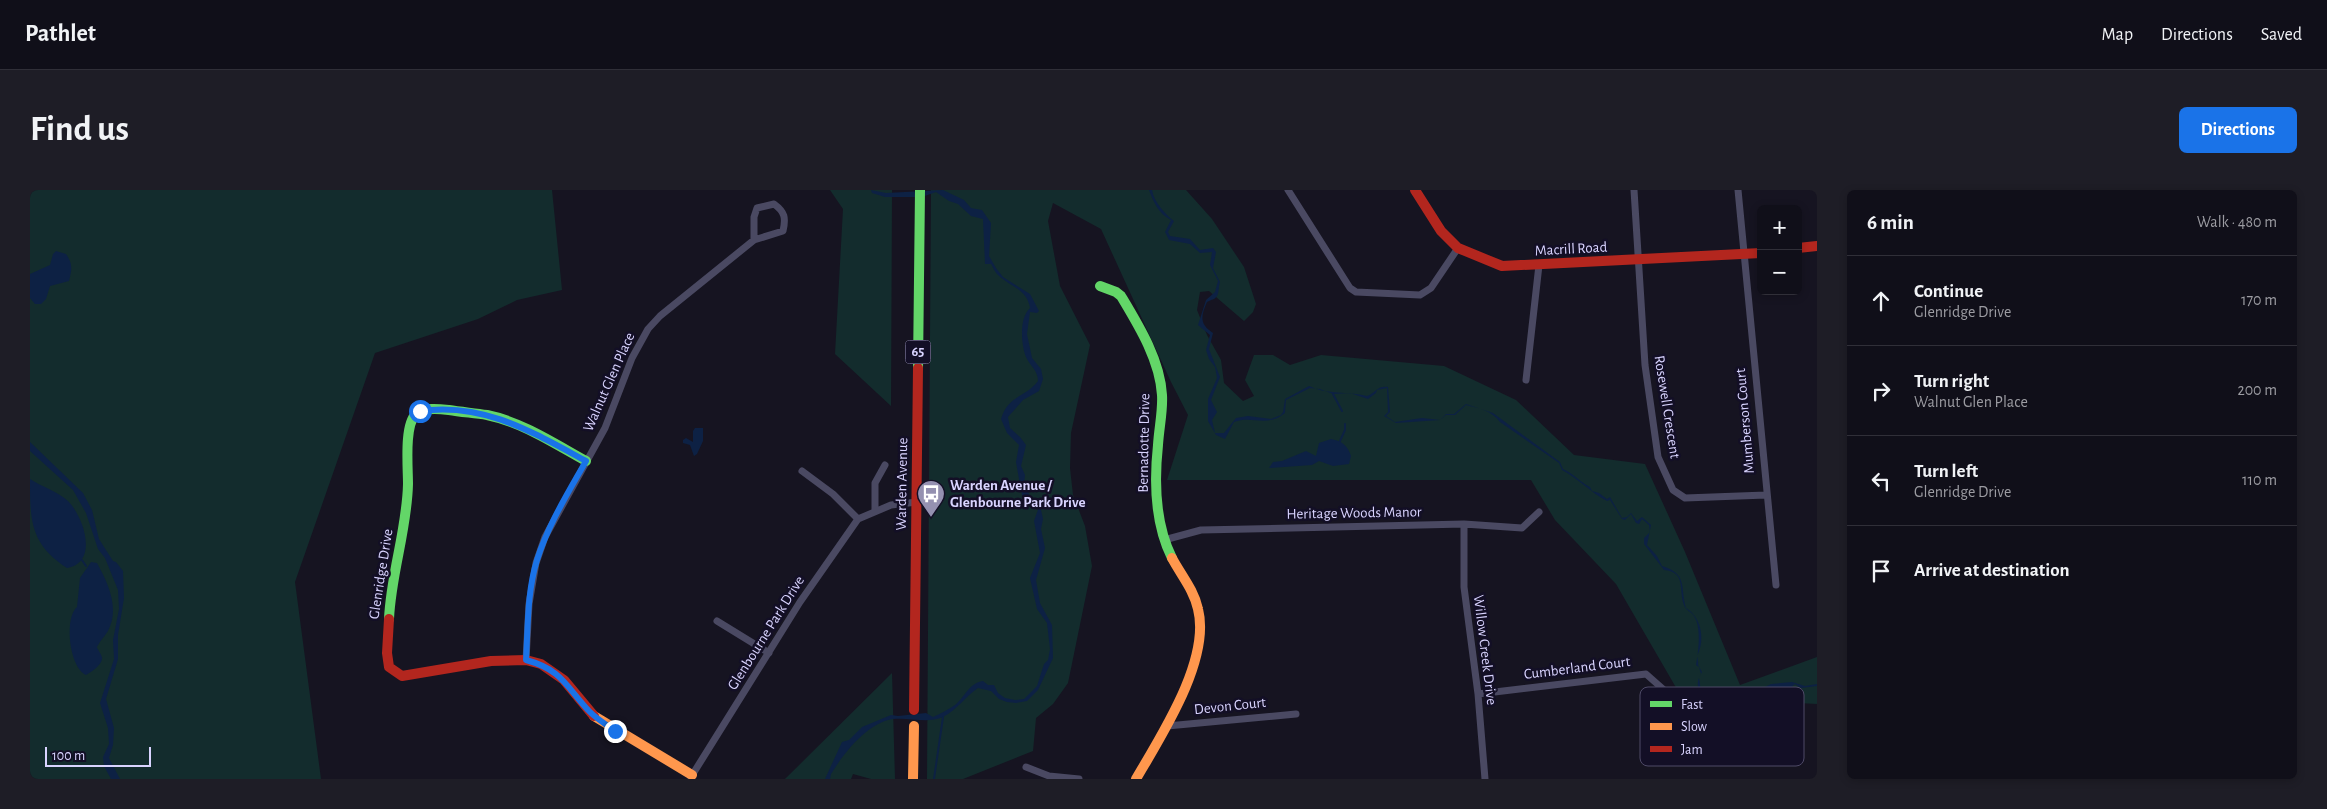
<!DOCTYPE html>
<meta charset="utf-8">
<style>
:root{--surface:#100f19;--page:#1e1d26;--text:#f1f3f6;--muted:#9c9ca2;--line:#302f38;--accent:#1a73e8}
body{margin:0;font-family:"Alegreya Sans",sans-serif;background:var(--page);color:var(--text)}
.controls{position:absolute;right:15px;top:15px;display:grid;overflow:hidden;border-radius:8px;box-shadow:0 2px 8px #0003}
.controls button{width:45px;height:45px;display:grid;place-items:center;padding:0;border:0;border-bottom:1px solid var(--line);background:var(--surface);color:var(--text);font:25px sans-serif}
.scale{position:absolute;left:15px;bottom:12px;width:106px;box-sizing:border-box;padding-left:5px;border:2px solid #d9d4ff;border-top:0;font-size:14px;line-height:18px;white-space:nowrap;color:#d9d4ff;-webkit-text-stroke:4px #130f26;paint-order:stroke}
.stop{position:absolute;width:15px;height:15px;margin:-11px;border:4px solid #1a73e8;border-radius:50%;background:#fff}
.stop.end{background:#1a73e8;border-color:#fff;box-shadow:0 1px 5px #0008}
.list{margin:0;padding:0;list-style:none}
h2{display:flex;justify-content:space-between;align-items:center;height:65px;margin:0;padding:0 20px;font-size:21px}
h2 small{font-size:16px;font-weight:400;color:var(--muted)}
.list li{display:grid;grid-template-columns:32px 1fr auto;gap:15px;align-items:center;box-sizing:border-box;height:90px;padding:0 20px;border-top:1px solid var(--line)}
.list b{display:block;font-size:19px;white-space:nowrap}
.list p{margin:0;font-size:16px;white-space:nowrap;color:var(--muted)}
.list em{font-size:16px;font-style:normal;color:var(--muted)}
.icon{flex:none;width:28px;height:28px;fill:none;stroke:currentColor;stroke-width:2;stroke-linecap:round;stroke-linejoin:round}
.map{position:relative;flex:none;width:1787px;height:589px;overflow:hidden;border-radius:8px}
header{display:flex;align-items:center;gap:30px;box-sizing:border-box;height:70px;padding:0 25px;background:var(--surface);border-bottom:1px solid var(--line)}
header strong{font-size:24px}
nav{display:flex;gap:28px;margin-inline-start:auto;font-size:18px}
.intro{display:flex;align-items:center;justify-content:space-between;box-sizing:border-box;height:120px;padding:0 30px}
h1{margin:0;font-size:35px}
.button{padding:12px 22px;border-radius:8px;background:var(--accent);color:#fff;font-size:18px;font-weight:700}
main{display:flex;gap:30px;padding:0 30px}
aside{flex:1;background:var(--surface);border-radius:8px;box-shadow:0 2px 8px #0003}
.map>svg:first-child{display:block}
.green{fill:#132c2d}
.water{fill:#0d2144}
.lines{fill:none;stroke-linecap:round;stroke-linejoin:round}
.stream{stroke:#0d2144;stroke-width:2}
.street{stroke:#4a4962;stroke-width:7}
.fast{stroke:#63d668;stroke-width:10}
.slow{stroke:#ff974d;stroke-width:10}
.jam{stroke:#b3261e;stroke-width:10}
.route{stroke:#1a73e8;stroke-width:6}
.labels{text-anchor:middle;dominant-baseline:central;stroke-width:5;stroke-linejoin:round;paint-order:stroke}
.shield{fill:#130f26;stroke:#9e99be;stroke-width:1}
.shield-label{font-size:14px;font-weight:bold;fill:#d9d4ff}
.street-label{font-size:15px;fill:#d9d4ff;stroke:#130f26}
.poi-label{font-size:15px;font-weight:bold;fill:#d9d4ff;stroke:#130f26;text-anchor:start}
.key{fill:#130f26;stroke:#4e4a67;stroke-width:1}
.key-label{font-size:14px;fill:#d9d4ff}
</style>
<header>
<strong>Pathlet</strong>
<nav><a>Map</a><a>Directions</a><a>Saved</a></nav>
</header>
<div class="intro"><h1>Find us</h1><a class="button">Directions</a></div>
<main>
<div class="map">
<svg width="1787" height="589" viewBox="0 0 1787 589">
<rect width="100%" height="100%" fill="#161421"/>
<path class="green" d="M0 0H522L532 100 487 110 448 129 345 163 265 392 291 589H0Z
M800 0H862L861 216 805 164 813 19Z
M901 0H1156L1182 29 1214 77 1226 114 1223 122 1214 131 1179 101 1170 102 1167 120 1177 145 1191 170 1194 193 1213 211 1224 206 1215 190 1224 165H1243L1260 175 1291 165 1414 176 1486 210 1544 265 1615 274 1655 362 1710 495 1787 467V514L1749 512 1706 521 1696 516 1688 505 1659 520 1586 394 1525 330 1501 290H1137L1158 225 1141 192 1071 39 1023 13 1018 31 1030 96 1060 155 1041 243 1040 278 1043 305 1055 336 1062 376 1038 493 1023 514 1006 528 1003 561 933 589H897Z
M862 483 865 589H841L823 584 821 589H755Z"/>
<path class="water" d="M841 0 856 3 913 0 934 10 941 18 952 20 961 33 959 66 966 78 973 87 1000 104 1009 121 1007 123 1000 122 997 144 1002 168 1011 179 1013 189 1009 201 993 210 978 227 980 238 990 247 996 255 991 276 995 285 994 294 1001 308 1009 311 1013 329 1011 339 1015 358 1006 390 1010 413 1022 435 1023 468 1008 500 997 511 986 513 977 512 969 509 961 501 948 498C935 507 927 520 913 527 897 534 879 527 863 529 837 533 814 563 801 584L800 589H795L812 552 819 550 832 537 861 525 868 526 896 523 903 527C910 524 919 519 925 515 935 507 939 493 953 491L958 495H964L968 503 975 508 985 510 994 509 1007 496 1014 474 1018 470 1020 459 1017 433 1007 419 1000 388 1010 363 1004 331 1009 317 1005 313 997 312 992 305 989 289 986 272 989 255 977 243 971 229C978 205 995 208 1008 191 1008 180 1000 176 996 167 991 154 989 128 1000 118 997 99 980 97 967 84 964 81 963 77 961 74H955L953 29 941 26 928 14 919 11 906 2 892 7H855L842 3Z
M1119 0H1122C1124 12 1135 24 1144 31L1138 42 1140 46 1160 49 1170 60 1183 58 1186 62 1183 78 1190 92C1188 97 1190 106 1184 109 1181 110 1179 111 1177 112 1171 126 1169 134 1183 143L1179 159 1190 187 1181 210 1187 222 1182 230 1185 243H1194L1206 228 1218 226 1241 229 1251 225 1253 222 1255 209 1279 196C1297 205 1317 201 1337 206 1345 203 1348 195 1358 197L1360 222 1356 226 1365 232 1392 228 1410 230 1416 224H1424L1436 214 1463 223 1530 272 1533 279C1544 284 1550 292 1560 297L1562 301 1569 303 1577 309 1580 307 1592 328 1597 327 1601 323 1607 331 1612 327 1621 335 1617 355 1627 366 1632 376C1658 384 1650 397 1656 418 1671 427 1675 448 1668 464 1666 467 1669 471 1668 475L1672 482 1669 488 1671 501C1678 510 1687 512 1699 513L1709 501 1714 498 1731 499 1741 494 1762 492 1775 496 1787 494V496L1771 498 1765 494 1759 499C1745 495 1745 498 1734 501 1728 503 1718 501 1712 501L1705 513C1687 518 1658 505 1671 484L1669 477 1666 475C1668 463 1672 438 1664 426 1661 421 1656 421 1654 415 1648 400 1657 382 1634 380L1614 354V348L1620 342 1619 335 1612 329 1609 334 1606 333 1601 324 1595 330 1592 329 1580 310 1577 311C1560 302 1549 289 1532 280L1529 273 1470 232C1462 221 1449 218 1436 215L1425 225H1416L1410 230 1366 233 1354 226 1358 222 1357 198 1347 200 1346 203 1338 209 1320 203 1303 204 1290 199 1280 198 1256 210 1255 223C1237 238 1222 225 1204 232L1195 249 1186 245 1178 231V209L1187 188 1185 177 1179 169 1176 160 1180 145 1168 135 1176 110 1185 102 1188 91 1180 75 1182 62 1170 63 1160 54 1139 50 1135 42 1141 30C1128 23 1124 13 1119 0Z
M26 61 36 64C43 74 42 79 39 91L20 96 16 109 11 114H5L0 108V84L20 75 23 64Z
M665 238H673V251L667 264 664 266 660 255 653 253V250L656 248 663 252V241Z
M1301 249C1312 251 1318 256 1321 266L1319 274 1303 276 1289 271 1282 275 1239 278 1243 272 1252 271 1276 261 1286 266 1289 253Z
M0 252 53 303 62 320 69 349 83 371 86 372 93 381 94 408 88 445V469L76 509 84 538 83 555 79 568 90 589H81L74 576 73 567 79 554 78 538 70 513 84 469 83 450 89 419 88 400 75 368 68 359 56 323 43 300 0 261Z
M0 289C12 297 27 301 38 311 54 327 69 373 37 378 0 354 0 330 0 289Z
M61 372 67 373C78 393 90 418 78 441 74 447 70 451 67 457 68 461 73 466 72 469 71 476 61 482 56 485 39 477 34 428 47 417L50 388Z"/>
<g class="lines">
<path class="stream" d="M1303 204 1312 221
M1310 251 1315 240V234
M52 370 56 376
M904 589 913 527"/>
<path class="street" d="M1258 0 1320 98 1326 102 1390 105 1401 98 1428 58
M1604 0 1615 175 1628 267 1643 300 1655 308 1736 305
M1708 0 1746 395
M1496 190 1509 75
M772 281 803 304 828 329
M845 321V293L855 275
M1434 334V397L1448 504 1455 589
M1134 350 1171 340 1434 334 1492 338 1509 322
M687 431 739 463
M496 470 499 414 506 373 515 347 575 238 602 168 618 139 630 126 724 50 753 41C756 28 755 22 744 14L727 18 724 27V50
M1448 504 1616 484 1642 507
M1137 536 1266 524
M996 577 1019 586 1049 589
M661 587 770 412 828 329 861 315 887 312"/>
<path class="fast" d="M1070 96 1086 102 1091 106C1109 136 1130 170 1132 205 1133 221 1129 238 1128 255 1124 292 1125 334 1142 368
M888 178 890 0
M359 429C361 383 377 340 378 294 378 277 374 235 386 224 393 217 410 219 419 220 431 222 444 223 457 225 492 232 525 254 556 271"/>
<path class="slow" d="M564 526 662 585
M883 589 884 536
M1106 589C1131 546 1181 470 1168 419 1164 400 1151 385 1142 368"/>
<path class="jam" d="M1385 0 1411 41 1428 58 1472 76 1731 63
M1768 58 1787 56
M359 429 357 463 359 477 372 486 461 471 496 470 511 474 534 490 564 526
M884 520 888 178"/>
</g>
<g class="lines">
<path class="route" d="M390 221C454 212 502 242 556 271 538 303 518 335 507 370 497 402 498 437 496 470 533 480 536 497 560 522 567 529 577 535 585 541"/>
</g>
<defs>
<symbol id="bus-pin" viewBox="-11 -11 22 30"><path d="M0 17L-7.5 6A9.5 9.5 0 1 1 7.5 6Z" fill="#9591b1" stroke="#130f26"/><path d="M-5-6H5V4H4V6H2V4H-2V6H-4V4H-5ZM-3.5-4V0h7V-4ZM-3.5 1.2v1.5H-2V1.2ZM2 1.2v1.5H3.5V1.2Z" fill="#fff"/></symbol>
</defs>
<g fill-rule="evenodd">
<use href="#bus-pin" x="885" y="288" width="32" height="43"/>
</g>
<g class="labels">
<rect class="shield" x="875.5" y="150.5" width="25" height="23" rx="4"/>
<g class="shield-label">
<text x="888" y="162">65</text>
</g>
<g class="street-label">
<text transform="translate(1541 59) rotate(-3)">Macrill Road</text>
<text transform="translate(579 192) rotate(-66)">Walnut Glen Place</text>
<text transform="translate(1637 217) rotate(81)">Rosewell Crescent</text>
<text transform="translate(1715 231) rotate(-95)">Mumberson Court</text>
<text transform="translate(1114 253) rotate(-89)">Bernadotte Drive</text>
<text transform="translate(872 294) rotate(-89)">Warden Avenue</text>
<text transform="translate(1324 323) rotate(-1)">Heritage Woods Manor</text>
<text transform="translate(351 384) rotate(-81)">Glenridge Drive</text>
<text transform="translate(736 443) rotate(-58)">Glenbourne Park Drive</text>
<text transform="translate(1455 460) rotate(83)">Willow Creek Drive</text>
<text transform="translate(1547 478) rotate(-7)">Cumberland Court</text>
<text transform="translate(1200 516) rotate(-6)">Devon Court</text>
</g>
<g class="poi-label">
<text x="920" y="295">Warden Avenue /<tspan x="920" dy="17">Glenbourne Park Drive</tspan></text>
</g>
</g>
<rect x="1610" y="497" width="164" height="79" rx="8" class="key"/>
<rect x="1620" y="511" width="22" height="6" fill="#63d668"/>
<rect x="1620" y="533" width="22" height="7" fill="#ff974d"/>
<rect x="1620" y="556" width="22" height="6" fill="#b3261e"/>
<g class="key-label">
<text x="1651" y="519">Fast</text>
<text x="1651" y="541">Slow</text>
<text x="1651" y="564">Jam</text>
</g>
</svg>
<div class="controls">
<button>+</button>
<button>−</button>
</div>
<div class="scale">100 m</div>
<div class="stop" style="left:390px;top:221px"></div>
<div class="stop end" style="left:585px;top:541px"></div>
</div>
<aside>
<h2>6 min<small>Walk · 480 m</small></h2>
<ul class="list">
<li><svg class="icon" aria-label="ahead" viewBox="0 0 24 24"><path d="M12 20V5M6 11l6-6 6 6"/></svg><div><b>Continue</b><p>Glenridge Drive</p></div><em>170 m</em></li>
<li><svg class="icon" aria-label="right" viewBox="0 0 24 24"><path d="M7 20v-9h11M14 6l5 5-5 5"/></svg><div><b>Turn right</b><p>Walnut Glen Place</p></div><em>200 m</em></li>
<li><svg class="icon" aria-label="left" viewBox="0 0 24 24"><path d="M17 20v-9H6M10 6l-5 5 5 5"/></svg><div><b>Turn left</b><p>Glenridge Drive</p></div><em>110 m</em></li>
<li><svg class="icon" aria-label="arrive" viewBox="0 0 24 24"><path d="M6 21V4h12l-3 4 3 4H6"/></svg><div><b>Arrive at destination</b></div></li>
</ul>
</aside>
</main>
